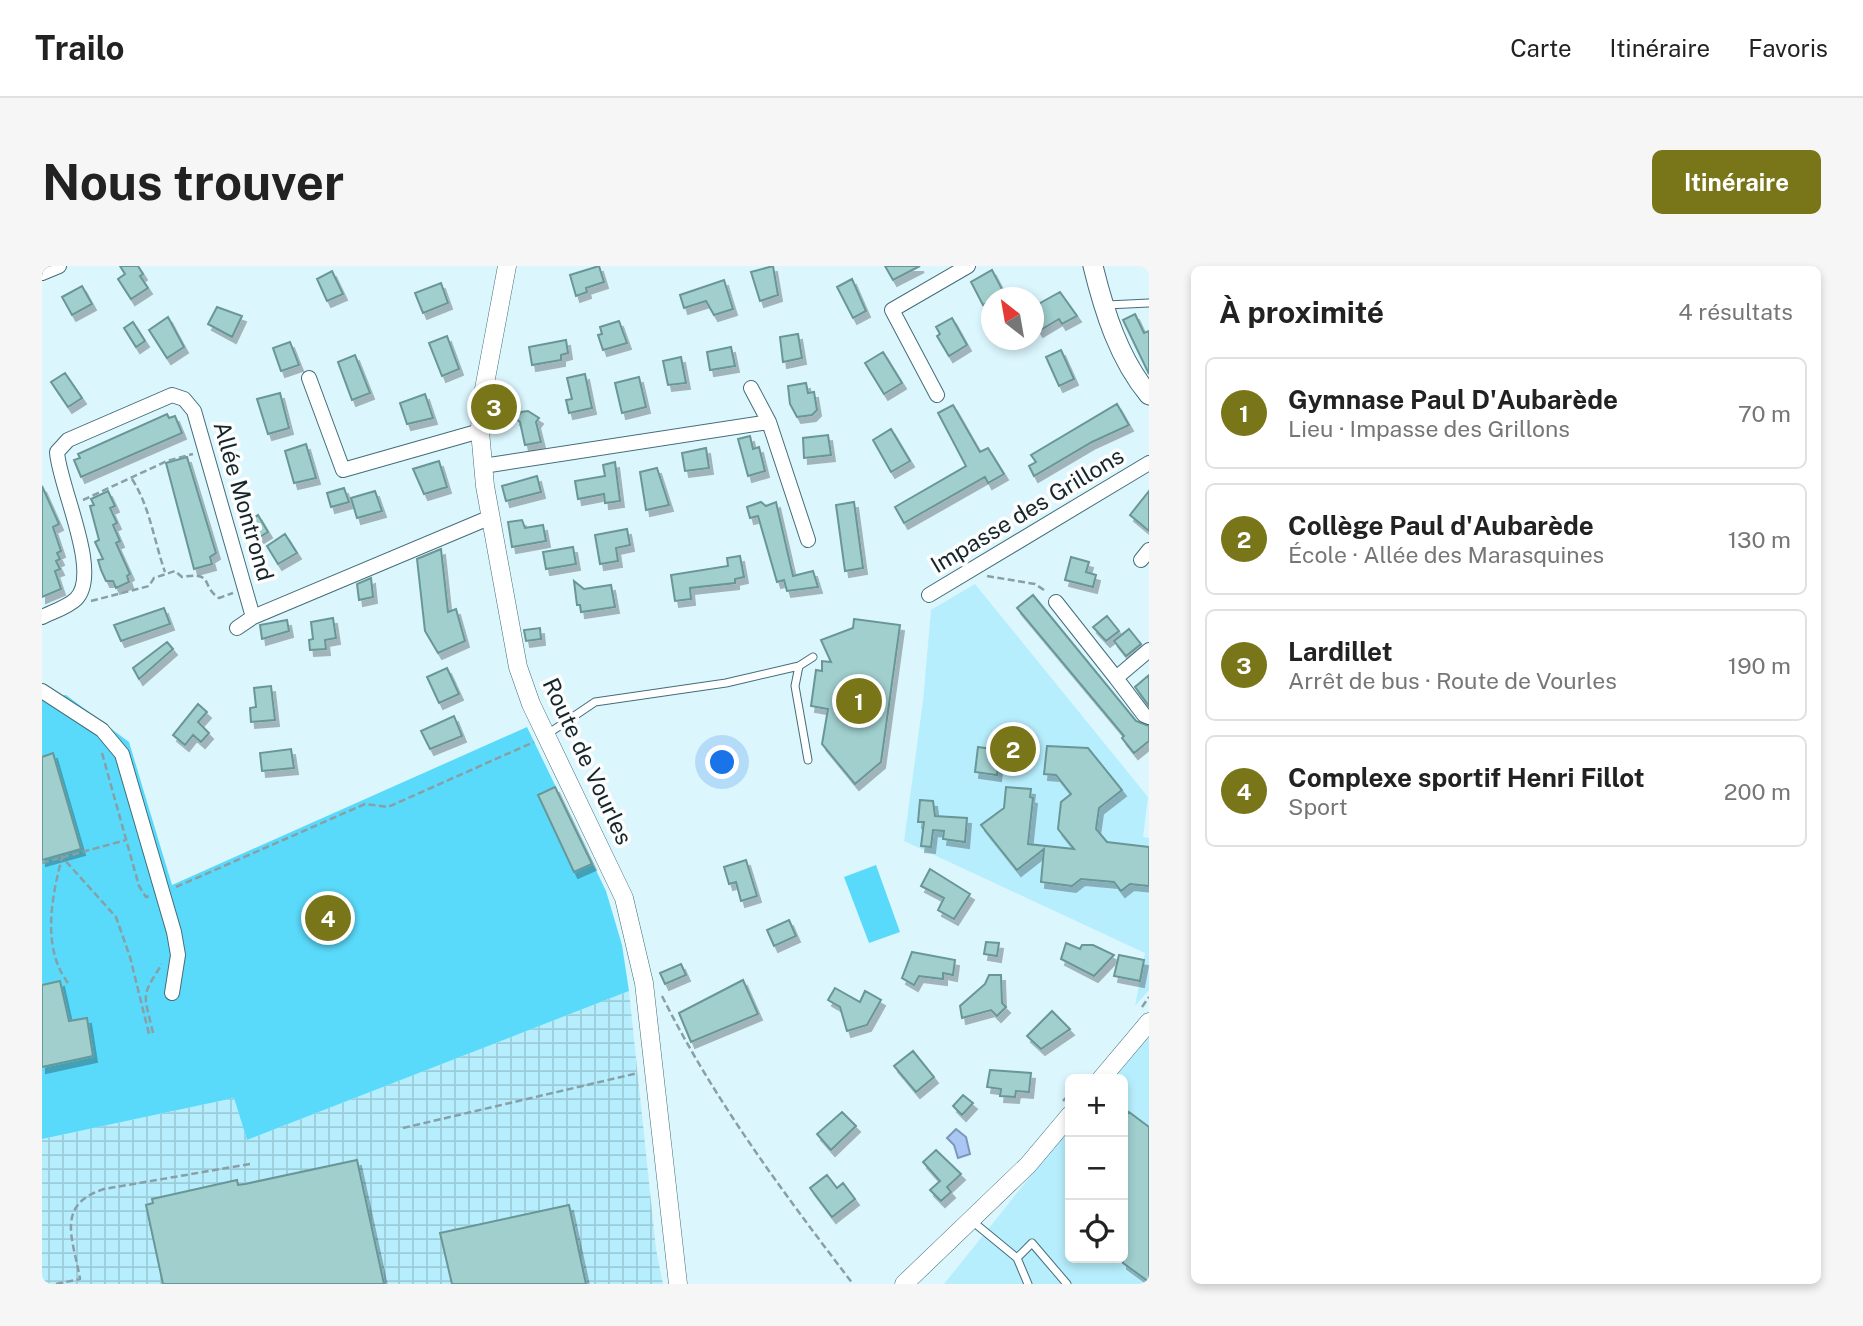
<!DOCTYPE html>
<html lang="fr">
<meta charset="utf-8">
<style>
:root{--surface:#fff;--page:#f6f6f6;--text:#222;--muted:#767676;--line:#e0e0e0;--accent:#797519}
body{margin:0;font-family:"Public Sans",sans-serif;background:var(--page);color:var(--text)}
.controls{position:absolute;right:21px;bottom:21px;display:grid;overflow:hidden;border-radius:10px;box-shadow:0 4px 10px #0003}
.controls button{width:63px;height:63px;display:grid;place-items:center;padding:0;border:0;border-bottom:2px solid var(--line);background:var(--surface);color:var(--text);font:35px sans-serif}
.compass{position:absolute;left:939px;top:21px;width:63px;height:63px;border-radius:50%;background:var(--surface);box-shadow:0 4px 10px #0003;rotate:329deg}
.you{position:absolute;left:681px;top:497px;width:24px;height:24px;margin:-18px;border:5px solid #fff;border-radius:50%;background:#1a73e8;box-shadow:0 0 0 10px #1a73e833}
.badge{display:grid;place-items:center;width:46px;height:46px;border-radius:50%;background:var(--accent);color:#fff;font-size:23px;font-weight:700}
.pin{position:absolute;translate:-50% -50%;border:4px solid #fff;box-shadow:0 2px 7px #0006}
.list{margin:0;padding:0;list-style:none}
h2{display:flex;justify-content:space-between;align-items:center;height:91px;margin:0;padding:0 28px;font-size:30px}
h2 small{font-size:23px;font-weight:400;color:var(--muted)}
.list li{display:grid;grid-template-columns:46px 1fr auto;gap:21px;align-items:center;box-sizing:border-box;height:112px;margin:0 14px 14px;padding:0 14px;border:2px solid var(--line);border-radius:10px}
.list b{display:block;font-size:26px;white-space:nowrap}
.list p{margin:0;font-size:23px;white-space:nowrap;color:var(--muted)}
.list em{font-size:23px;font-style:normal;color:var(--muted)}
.icon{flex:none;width:38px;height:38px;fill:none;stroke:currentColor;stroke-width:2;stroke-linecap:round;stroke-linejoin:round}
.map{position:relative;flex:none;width:1107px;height:1018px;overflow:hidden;border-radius:10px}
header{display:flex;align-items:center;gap:42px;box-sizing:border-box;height:98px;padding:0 35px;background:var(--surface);border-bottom:2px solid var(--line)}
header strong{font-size:33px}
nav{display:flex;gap:38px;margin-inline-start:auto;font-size:24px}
.intro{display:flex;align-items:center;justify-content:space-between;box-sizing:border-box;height:168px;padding:0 42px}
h1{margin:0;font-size:49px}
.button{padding:18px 32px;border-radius:10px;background:var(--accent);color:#fff;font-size:24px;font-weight:700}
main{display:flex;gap:42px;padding:0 42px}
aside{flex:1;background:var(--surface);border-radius:10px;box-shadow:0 4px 10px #0003}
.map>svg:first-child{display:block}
.built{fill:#b7eefd}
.industrial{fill:url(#industrial-grid)}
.green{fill:#5adafa}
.water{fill:#aac6f5;stroke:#7d96b8;stroke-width:2}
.building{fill:#a0cfce;stroke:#699696;stroke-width:2;filter:url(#shadow)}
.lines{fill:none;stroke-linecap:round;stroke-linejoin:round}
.service-casing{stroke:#446d79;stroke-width:9}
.minor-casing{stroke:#446d79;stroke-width:16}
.tertiary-casing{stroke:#446d79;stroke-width:19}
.secondary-casing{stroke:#446d79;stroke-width:21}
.path{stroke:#889fa5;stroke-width:2.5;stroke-dasharray:7 3.5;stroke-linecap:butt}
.service{stroke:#fff;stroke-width:7}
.minor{stroke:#fff;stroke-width:14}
.tertiary{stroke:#fff;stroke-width:18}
.secondary{stroke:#fff;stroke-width:19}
.labels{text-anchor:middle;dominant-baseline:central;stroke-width:7;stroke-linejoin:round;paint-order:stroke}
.street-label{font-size:23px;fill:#15262b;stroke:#fdfdfd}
</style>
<header>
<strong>Trailo</strong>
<nav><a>Carte</a><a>Itinéraire</a><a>Favoris</a></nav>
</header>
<div class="intro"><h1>Nous trouver</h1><a class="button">Itinéraire</a></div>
<main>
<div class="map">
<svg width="1107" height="1018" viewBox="0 0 1107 1018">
<defs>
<pattern id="industrial-grid" width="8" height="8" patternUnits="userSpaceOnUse" patternTransform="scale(1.75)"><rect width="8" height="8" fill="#b7eefd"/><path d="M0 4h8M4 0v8" fill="none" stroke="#9cccd9"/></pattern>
<filter id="shadow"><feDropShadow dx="4" dy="6" stdDeviation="0" flood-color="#0004"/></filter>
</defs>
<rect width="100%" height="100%" fill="#dbf6fd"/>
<path class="built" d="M933 318 1106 531 1101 571 1107 572V724L1093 740 1103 687 862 575 881 435 889 344Z
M1107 769V1018H902L1028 861V992H1081V813H1068Z"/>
<path class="industrial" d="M587 725 614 983 621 1018H0V873L192 832 205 874Z"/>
<path class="green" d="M24 429 87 476 130 619 485 461 564 625 580 679 587 725 205 874 192 832 0 873V432Z
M834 599 858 666 827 677 802 611Z"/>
<path class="water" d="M914 863 924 871 928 888 916 892 912 879 905 872Z"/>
<path class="building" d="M78 0H96L101 8 98 10 106 22 89 33 76 13 83 8Z
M557 0 562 16 544 22 545 26 534 30 528 9Z
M731 0 736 29 718 35 709 6Z
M843 0H878L851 14Z
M950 4 962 27 941 39 929 16Z
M290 5 301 28 285 35 275 13Z
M810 13 824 45 811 52 795 21Z
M682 14 691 43 672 49 664 35 642 42 638 29Z
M399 17 406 37 381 47 373 27Z
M40 20 50 38 30 49 20 31Z
M1018 26 1035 50 1020 58 1017 53 997 65 991 55V41Z
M175 41 200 50 190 71 166 58Z
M1093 48 1102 67 1107 65V108L1081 54Z
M126 51 142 81 125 92 107 64Z
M910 52 925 79 907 90 895 70 898 68 894 61Z
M577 55 585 77 561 84 556 69 560 68 558 61Z
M91 56 103 75 94 81 82 62Z
M756 68 760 92 741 96 738 71Z
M405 70 417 103 400 110 387 77Z
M524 74 526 87 519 89V94L490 99 487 81Z
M248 76 257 99 239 105 231 82Z
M689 81 693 100 668 104 665 86Z
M1019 84 1032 113 1017 120 1004 91Z
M841 86 860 117 842 128 823 97Z
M313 89 328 127 310 134 296 96Z
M639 91 644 117 626 119 621 95Z
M23 107 40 132 26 141 9 116Z
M543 108 550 142 527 147 524 134 530 133 525 112Z
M597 111 604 141 580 147 573 117Z
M764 117 766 127 772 126 775 144 770 149 755 151 748 138 746 120Z
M238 127 247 162 226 168 215 133Z
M383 128 391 152 365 158 358 137Z
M1075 138 1087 159 1050 176 992 210 987 200 994 196 989 189Z
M911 139 938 186 946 182 962 208 946 217 943 211 862 257 853 241 924 200 896 147Z
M486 145 497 152 494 156 499 176 483 179 478 156 474 153 479 146Z
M125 148 127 152 133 150 140 167 39 211 32 194 38 192 36 188Z
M849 163 868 195 849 206 831 174Z
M786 169 789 189 762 192 761 172Z
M708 170 711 183 717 181 723 205 706 210 696 173Z
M264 178 274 212 252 217 243 185Z
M664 182 667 202 643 205 640 187Z
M145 191 174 287 168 291 170 298 152 303 124 197Z
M397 195 405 221 382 228 371 203Z
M573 196 578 235 563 237 562 228 536 233 533 215 563 210 561 199Z
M615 202 627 239 604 244 598 206Z
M495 210 499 226 464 235 460 220Z
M0 220 17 258 11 261 19 285 15 287 18 293 14 295 18 303 13 305 19 323 0 331Z
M302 222 307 236 289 241 285 227Z
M66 225 73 240 68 242 75 257 71 259 78 275 74 277 88 308 85 310 87 316 74 322 71 315H64L59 304 56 294 61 293 53 276 57 274 48 240 52 239 49 233Z
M333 225 340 245 315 252 309 232Z
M1107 225V265L1088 249Z
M719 236 724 240 734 236 751 310 771 305 776 321 745 325 742 314 735 316 716 250 708 252 705 241Z
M812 236 821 302 803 305 794 239Z
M216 249 226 266 216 272 207 255Z
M480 254 483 262 501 259 504 275 470 281 466 256Z
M585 263 588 279 574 282 576 295 558 298 553 269Z
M243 268 255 287 236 298 225 280Z
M531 281 534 298 504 303 501 286Z
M399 283 406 346 414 343 423 375 396 387 383 365 375 293Z
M698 290 702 311 693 313V317L648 322 649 333 633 335 629 309 686 300 685 292Z
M1029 291 1047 296 1044 306 1054 309 1051 321 1023 314Z
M329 312 331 331 317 334 315 318Z
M532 315 542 323 569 319 573 341 539 346 538 339H535Z
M991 329 1094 455 1107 460V475L1092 487 1080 472 1082 470 975 342Z
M122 342 128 358 79 375 72 359Z
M1065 350 1077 365 1064 375 1051 361Z
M291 352 294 372 283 374 284 383 268 384 267 374 271 373 269 356Z
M812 353 858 359 839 496 813 518 780 478 786 443 769 440 774 404 780 405V395L789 396 779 374 811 362Z
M245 354 247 365 220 373 218 359Z
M498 362 499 373 484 375 482 364Z
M1087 363 1099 378 1084 390 1072 375Z
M125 376 131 383 97 413 91 402Z
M405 402 417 428 397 437 385 411Z
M1107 409V440L1093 421Z
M229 420 233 454 209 456 208 442 214 441 212 422Z
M156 438 165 446 156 456 167 467 159 476 151 469 143 479 131 469Z
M412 450 420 470 388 483 379 465Z
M1005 480 1046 482 1080 524 1057 542 1054 563 1065 576 1107 581V620L1088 618 1079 625 1072 616 1039 613 1030 620 999 616 1002 583 975 604 939 559 962 542 964 521 989 523 988 531 991 532 986 578 1032 583 1016 563 1019 536 1029 528 1014 509 1002 508Z
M936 481 958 484 955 509 933 506Z
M249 483 252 502 220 505 218 487Z
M11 487 39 583 0 594V491Z
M513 521 550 598 532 606 496 529Z
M878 534 891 535 893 550 925 552 923 576 901 573 902 565 891 564 889 581 879 580 882 556H876Z
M704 594 715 630 699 635 694 616 687 618 682 601Z
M888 603 928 628 912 653 896 644 902 632 879 620Z
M747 654 754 670 732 680 725 664Z
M944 676 957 677 955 690 942 688Z
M1024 677 1038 683 1040 679H1051L1072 689 1052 710 1019 693Z
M870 686 913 694 911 709 901 707V713L877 710 872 719 860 712Z
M1077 689 1102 694 1098 715 1072 710Z
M639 698 644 709 623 718 618 707Z
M947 709H959L960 737 964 741 955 750 949 744 920 752 918 740 943 718Z
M701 714 716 748 649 776 637 747Z
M18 715 27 755 45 752 51 790 0 801V719Z
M793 722 818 736 823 725 839 734 825 759 805 765 798 741 786 734Z
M1010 745 1028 763 999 783 985 770Z
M871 785 892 811 874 826 852 800Z
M948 804 989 807 987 826 974 825 973 831 958 830 959 823 945 821Z
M921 829 931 837 920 849 911 840Z
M800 846 814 860 789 884 775 868Z
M1087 846 1107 861V1016L1081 997V854Z
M894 884 919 908 905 921 909 926 899 935 888 924 898 915 881 896Z
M315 894 342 1018H121L104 939 111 937 110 933 195 914 196 919 203 918Z
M785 909 795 922 801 917 813 933 790 951 768 922Z
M527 939 544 1018H410L398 967Z"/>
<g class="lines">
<defs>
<path id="service" d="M1065 39 1107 37
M757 400 753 420 766 494
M504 469 553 436 684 417 757 400 771 391
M930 955 975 992 986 1018
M975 992 990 977 1025 1018"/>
<path id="minor" d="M0 7 17 0
M267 112 301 204 438 165
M709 122 727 156
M895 129 850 44 926 0
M441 200 727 156 766 274
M1099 294 1107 284
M887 329 1107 197
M1014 336 1074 412
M0 351C10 346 26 341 34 333 60 307 17 220 15 186L26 174 130 129 142 133 152 145 211 351
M195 362 211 351 449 251
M1107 384 1074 412 1102 449 1107 451
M0 425 60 464 80 488 132 666 136 689 130 727"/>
<path id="tertiary" d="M465 0 439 139 438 165 443 220 476 401 489 438 582 632 602 717 636 1018
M1059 813 1107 756
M862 1018 986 899 1028 849"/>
<path id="secondary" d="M1051 0C1062 45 1077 93 1107 129"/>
</defs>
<use href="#service" class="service-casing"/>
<use href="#minor" class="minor-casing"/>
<use href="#tertiary" class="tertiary-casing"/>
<use href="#secondary" class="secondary-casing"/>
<path class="path" d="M90 213C108 241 112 275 123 306
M41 234 125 195 151 188
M945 310 993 318 1005 326
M49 335 107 320 112 312 133 305 140 311C173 305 158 320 177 332L191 327
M60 487 97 620 104 631 108 630
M0 597 84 574
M134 621 323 538 346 541 492 476
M26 717C0 682 9 634 20 591L74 651 88 691 107 768
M620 730C672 834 740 925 811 1018
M1100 741 1107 731
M111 767C102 727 98 732 120 698
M1021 835 1028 827
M361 862 596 807
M14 1018 38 1013C31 972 13 939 62 923L208 898"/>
<use href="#service" class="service"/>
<use href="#minor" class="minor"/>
<use href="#tertiary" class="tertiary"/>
<use href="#secondary" class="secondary"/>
</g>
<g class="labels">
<g class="street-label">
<text transform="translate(202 235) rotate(74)">Allée Montrond</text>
<text transform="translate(985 244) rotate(-31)">Impasse des Grillons</text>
<text transform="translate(546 495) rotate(65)">Route de Vourles</text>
</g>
</g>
</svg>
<div class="controls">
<button>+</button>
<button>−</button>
<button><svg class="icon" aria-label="locate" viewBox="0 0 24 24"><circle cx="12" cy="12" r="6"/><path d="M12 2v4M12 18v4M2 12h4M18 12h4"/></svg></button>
</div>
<svg class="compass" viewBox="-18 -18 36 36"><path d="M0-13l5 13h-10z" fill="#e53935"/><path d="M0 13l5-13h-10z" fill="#767676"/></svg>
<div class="you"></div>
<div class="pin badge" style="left:817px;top:435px">1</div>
<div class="pin badge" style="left:971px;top:483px">2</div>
<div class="pin badge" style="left:452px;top:141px">3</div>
<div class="pin badge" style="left:286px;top:652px">4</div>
</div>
<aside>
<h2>À proximité<small>4 résultats</small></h2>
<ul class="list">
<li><span class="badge">1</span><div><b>Gymnase Paul D'Aubarède</b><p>Lieu · Impasse des Grillons</p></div><em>70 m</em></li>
<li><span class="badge">2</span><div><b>Collège Paul d'Aubarède</b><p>École · Allée des Marasquines</p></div><em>130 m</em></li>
<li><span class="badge">3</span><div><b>Lardillet</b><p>Arrêt de bus · Route de Vourles</p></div><em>190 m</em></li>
<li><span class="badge">4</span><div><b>Complexe sportif Henri Fillot</b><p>Sport</p></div><em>200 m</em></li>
</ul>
</aside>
</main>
